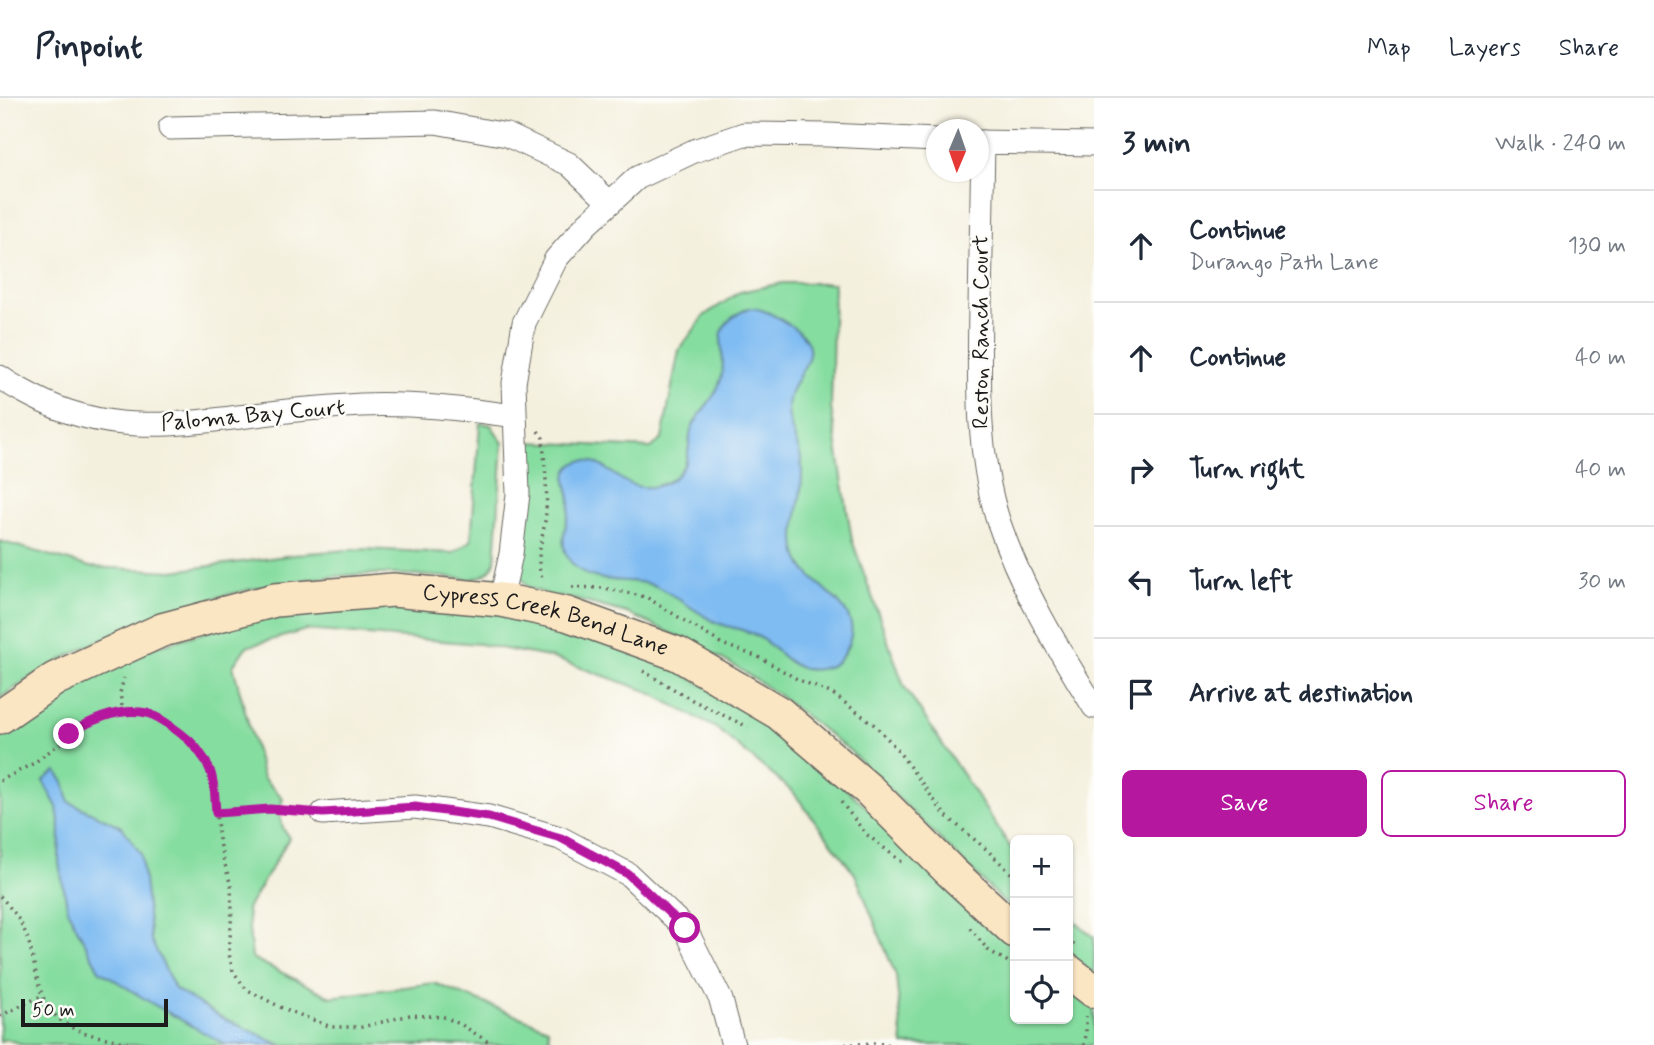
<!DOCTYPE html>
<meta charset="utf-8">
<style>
:root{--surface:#fff;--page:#f2f2f3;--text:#1f2937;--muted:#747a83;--line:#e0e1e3;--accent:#b5179e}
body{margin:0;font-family:Mynerve,sans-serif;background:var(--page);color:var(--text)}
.controls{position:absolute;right:21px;bottom:21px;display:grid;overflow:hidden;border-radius:10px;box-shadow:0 2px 5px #0004}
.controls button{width:63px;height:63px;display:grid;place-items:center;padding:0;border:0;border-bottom:2px solid var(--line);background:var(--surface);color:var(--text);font:35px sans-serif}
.compass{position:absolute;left:926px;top:21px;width:63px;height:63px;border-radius:50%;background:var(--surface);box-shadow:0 2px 5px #0004;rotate:182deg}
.scale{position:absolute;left:21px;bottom:18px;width:147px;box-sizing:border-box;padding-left:7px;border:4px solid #1c1c1c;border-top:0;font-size:19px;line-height:24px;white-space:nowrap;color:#1c1c1c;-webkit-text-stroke:5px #fdfcf7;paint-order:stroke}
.stop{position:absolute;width:21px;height:21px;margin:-16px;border:5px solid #b5179e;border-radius:50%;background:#fff}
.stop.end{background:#b5179e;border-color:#fff;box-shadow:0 2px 7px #0008}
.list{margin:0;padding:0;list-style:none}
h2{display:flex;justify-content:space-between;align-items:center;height:91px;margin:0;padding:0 28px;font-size:30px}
h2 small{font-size:23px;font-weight:400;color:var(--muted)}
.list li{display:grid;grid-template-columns:46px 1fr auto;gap:21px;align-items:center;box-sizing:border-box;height:112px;padding:0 28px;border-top:2px solid var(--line)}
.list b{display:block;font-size:26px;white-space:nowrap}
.list p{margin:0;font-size:23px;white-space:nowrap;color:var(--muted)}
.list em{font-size:23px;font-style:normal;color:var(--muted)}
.actions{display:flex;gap:14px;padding:21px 28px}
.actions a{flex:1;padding:16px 0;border:2px solid var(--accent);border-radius:10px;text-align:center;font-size:24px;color:var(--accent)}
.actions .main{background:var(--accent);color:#fff}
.icon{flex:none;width:38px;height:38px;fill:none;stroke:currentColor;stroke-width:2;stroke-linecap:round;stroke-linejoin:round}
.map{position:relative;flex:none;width:1094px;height:947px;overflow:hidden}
header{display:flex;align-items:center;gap:42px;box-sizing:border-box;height:98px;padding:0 35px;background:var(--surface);border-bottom:2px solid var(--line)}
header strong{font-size:33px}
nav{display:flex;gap:38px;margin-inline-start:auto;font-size:24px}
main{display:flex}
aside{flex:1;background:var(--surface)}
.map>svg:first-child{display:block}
.green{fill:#86dda0;stroke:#517c5e;stroke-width:2}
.water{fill:#7fbcf2;stroke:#4e6c87;stroke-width:2}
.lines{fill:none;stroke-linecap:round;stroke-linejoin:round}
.street-casing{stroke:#686660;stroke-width:25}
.secondary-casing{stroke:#686660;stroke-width:36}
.path{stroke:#686660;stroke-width:3.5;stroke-dasharray:2 5;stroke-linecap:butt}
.street{stroke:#fff;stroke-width:23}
.secondary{stroke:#fbe6c4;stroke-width:33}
.route{stroke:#b5179e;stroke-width:9}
.labels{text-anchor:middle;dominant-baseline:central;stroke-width:5;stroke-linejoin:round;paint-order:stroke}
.street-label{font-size:23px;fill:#1c1c1c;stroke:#fdfcf7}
</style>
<header>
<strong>Pinpoint</strong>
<nav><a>Map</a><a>Layers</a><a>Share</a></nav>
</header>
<main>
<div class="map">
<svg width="1094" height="947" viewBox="0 0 1094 947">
<rect width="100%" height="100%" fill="#fdfcf7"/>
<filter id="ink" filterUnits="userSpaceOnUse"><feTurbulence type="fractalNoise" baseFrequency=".0143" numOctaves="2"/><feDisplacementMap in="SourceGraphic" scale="14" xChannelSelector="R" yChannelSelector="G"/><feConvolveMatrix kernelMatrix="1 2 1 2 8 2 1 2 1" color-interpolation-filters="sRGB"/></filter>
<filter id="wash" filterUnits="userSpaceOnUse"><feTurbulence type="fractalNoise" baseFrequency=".00686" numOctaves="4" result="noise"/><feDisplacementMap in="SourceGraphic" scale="28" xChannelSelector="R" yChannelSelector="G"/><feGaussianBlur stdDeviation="1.57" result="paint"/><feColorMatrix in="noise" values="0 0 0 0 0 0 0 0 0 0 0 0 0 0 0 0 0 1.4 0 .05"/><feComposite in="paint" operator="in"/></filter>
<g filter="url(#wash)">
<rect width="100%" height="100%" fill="#f4f0de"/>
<path class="green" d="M782 185H834L831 310 852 442 904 588 1015 756V815L849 652 777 596 735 568 696 547 627 515 577 502 549 497 528 489 520 478 526 417 529 344 651 350 662 341 679 252 705 217 740 194Z
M480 325 491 327 503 345 495 463C490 475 484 478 472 481 431 478 389 474 349 477 223 487 103 528 0 600V443L90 469 173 473 308 455 362 451 453 455 471 443Z
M467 505 622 544 774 624 1015 846V921H1068V889L1094 909V947H903L896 878 855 776 793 694 716 630 647 593 553 560 479 546 306 532 246 549 233 568 263 680 283 700C278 716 279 726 289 740L247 811 252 860 331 899 434 885 548 930 550 947H25L5 941 0 944V632L127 557 284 511Z
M1068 818 1094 839V877L1068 857Z"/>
<path class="water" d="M749 210C763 210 773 217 785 224 838 255 788 273 788 311 788 329 797 343 801 360 803 373 802 386 800 399 797 418 791 443 799 461 813 494 871 509 845 553 841 562 833 568 824 570 789 580 778 545 751 535 738 530 725 529 713 523 695 513 678 500 660 490 631 476 593 492 570 463 555 442 570 425 570 403 570 396 566 388 566 381 566 375 569 369 574 366 591 354 610 375 624 383 647 396 675 388 686 363 690 352 688 340 692 330 700 312 716 300 721 281 730 249 703 231 749 210Z
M56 673 64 684 69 704 122 729 141 756 151 842 175 891 221 919 281 947H226L151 905 99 872 68 813 59 765 60 730 57 709 43 683Z"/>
</g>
<g filter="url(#ink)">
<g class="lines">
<defs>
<path id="street" d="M170 30 435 24 507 37 569 66 610 105
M978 44 1094 46
M983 44C982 99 981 154 980 209 979 281 976 355 999 425 1021 490 1058 551 1094 609
M0 279C10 287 21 292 32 298 107 338 176 327 255 317 291 312 326 309 361 307 413 305 464 311 515 318
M501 502 511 456 518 396 514 285 524 225 556 161 587 126 637 80 694 53 744 36 828 37 936 42
M323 715 415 709 489 719 560 740 628 776 685 830 721 902 733 947"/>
<g id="secondary">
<path id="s1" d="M0 619 55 581 162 532 275 502 393 492 501 502 567 516 678 556 779 615 869 692 950 773 1015 833"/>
<path d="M1068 873 1094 893"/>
</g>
</defs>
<use href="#street" class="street-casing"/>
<use href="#secondary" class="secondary-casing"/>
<path class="path" d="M538 333 543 340C544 364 548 389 546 413 545 438 532 461 544 484
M572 489 604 490 646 499 722 546 761 560 797 581 833 596 876 628 896 650 945 717 986 751 1015 779
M643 573 694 603 748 629
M123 615 120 595 124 580
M0 683 34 665 87 625 123 615H147L159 620 192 644 211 675 220 749 231 788 232 811 229 856 233 873 246 891 282 910 331 929H362L410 917 444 919 462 927 493 947
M841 704 866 736 902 764
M216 715 270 711 305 714
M0 798C11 810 22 824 27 839 39 873 34 909 71 929 90 939 113 940 134 947
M970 830 988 852 1015 868
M1068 841 1074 847
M0 918 41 898
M838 947 873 945 894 947
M1084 947 1086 937V918"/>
<use href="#street" class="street"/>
<use href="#secondary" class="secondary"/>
</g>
</g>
<g class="lines" filter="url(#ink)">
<path class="route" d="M69 636C91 622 119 609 147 615 159 618 169 627 179 634 193 644 203 656 210 672 215 685 215 701 216 715L270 711 323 715 415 709 489 719 561 740 628 776 685 830"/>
</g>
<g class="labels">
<g class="street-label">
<text transform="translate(982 234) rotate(-90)">Reston Ranch Court</text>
<text transform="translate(253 318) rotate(-5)">Paloma Bay Court</text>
<text stroke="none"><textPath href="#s1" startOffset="576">Cypress Creek Bend Lane</textPath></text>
</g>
</g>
</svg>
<div class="controls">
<button>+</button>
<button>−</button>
<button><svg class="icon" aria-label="locate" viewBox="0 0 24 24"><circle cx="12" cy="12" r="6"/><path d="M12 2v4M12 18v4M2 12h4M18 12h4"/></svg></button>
</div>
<svg class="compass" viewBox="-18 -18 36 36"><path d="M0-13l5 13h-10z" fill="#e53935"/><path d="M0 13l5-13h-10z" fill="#747a83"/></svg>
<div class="scale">50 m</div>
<div class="stop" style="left:685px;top:830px"></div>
<div class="stop end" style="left:69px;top:636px"></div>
</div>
<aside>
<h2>3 min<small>Walk · 240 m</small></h2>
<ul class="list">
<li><svg class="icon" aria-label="ahead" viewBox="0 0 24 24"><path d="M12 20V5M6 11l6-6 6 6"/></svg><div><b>Continue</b><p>Durango Path Lane</p></div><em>130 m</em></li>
<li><svg class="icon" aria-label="ahead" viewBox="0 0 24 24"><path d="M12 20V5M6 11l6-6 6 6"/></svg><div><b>Continue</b></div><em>40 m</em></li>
<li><svg class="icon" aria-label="right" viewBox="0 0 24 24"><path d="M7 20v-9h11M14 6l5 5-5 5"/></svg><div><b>Turn right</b></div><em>40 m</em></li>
<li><svg class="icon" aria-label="left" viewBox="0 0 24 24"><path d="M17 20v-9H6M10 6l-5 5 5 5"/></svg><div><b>Turn left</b></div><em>30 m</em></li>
<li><svg class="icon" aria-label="arrive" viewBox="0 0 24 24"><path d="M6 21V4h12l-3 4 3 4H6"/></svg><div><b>Arrive at destination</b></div></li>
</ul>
<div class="actions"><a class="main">Save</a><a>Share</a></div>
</aside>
</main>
